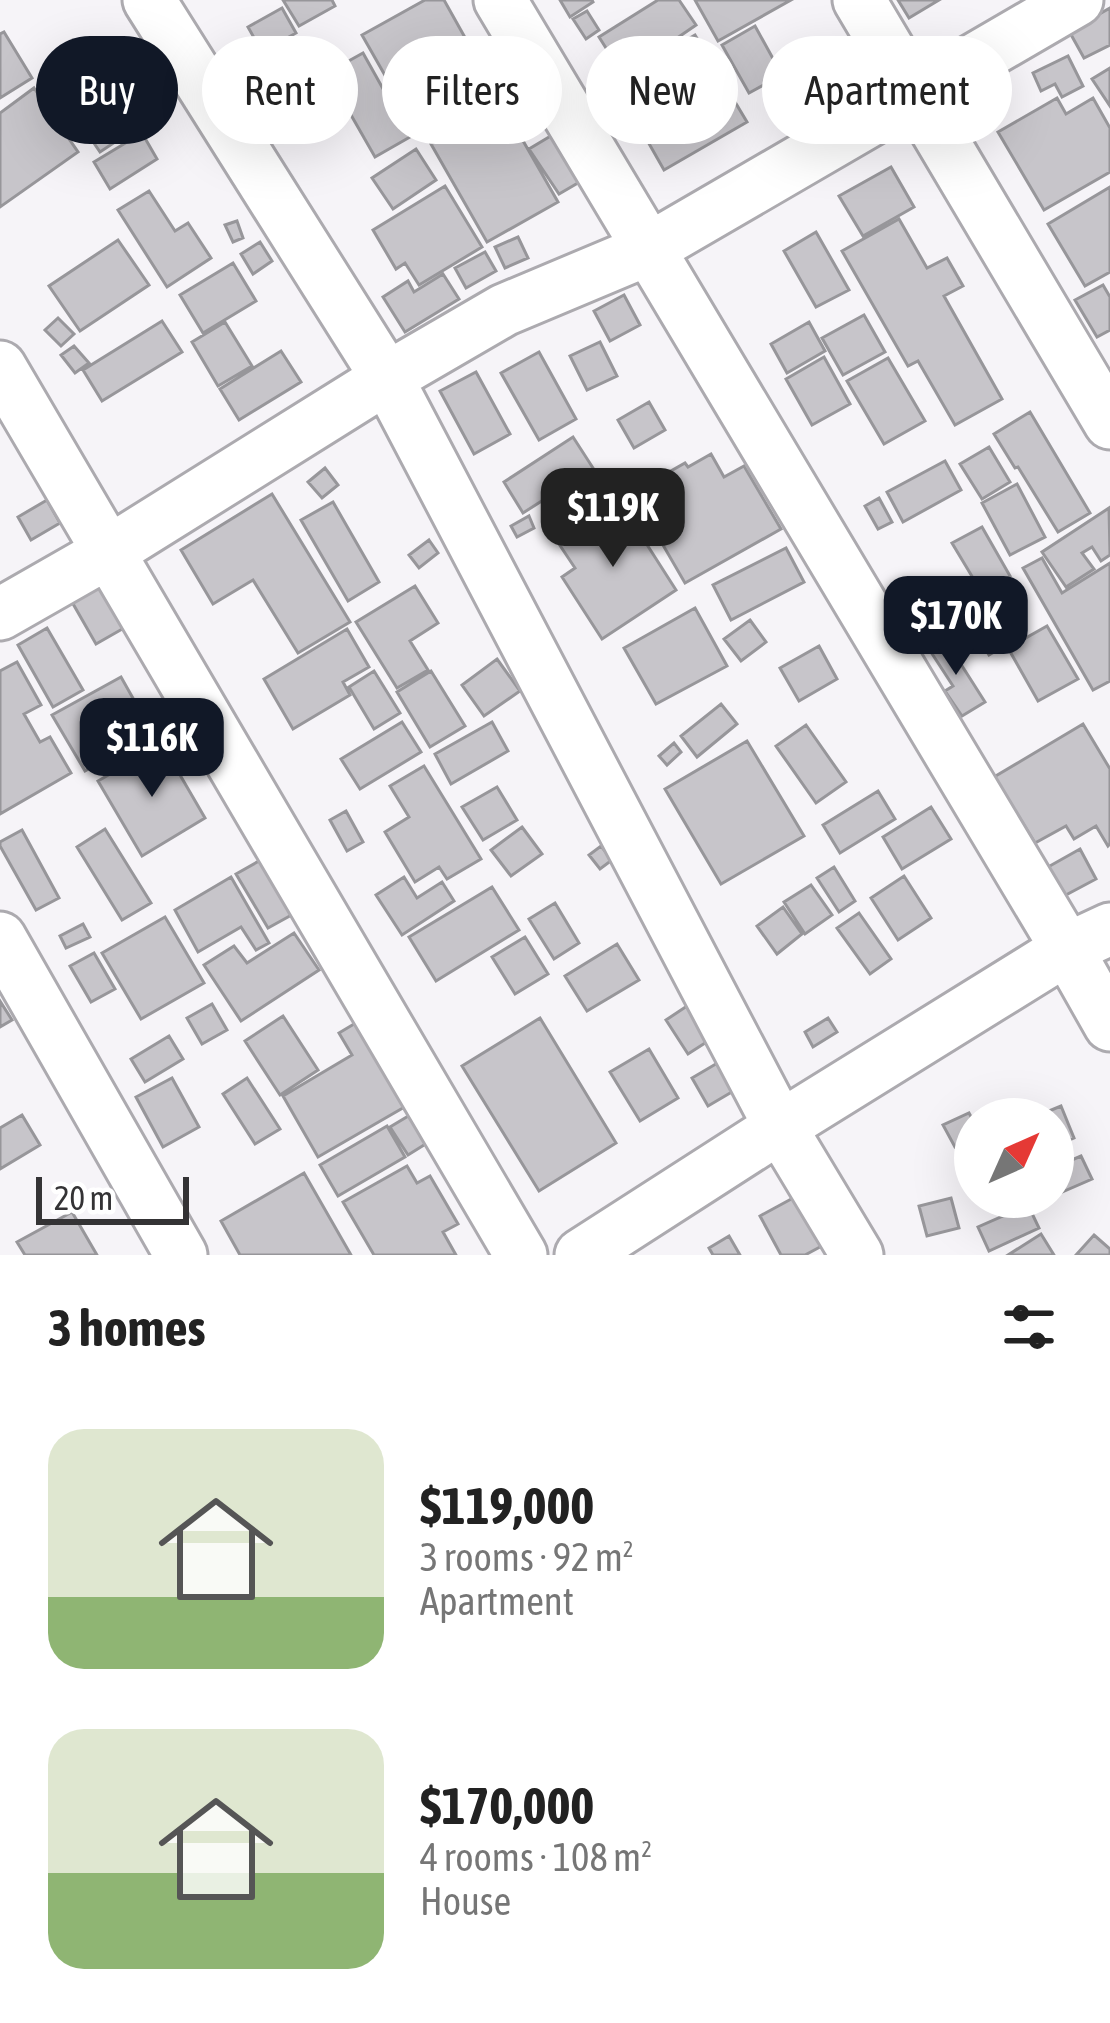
<!DOCTYPE html>
<meta charset="utf-8">
<style>
body{margin:0;font-family:"Asap Condensed",sans-serif;background:#f2f2f2;color:#222;height:100vh;display:flex;flex-direction:column;font-size:45px;white-space:nowrap}
*{box-sizing:border-box;margin:0}
p{font-size:39px;color:#767676}
.icon{flex:none;width:66px;height:66px;fill:none;stroke:currentColor;stroke-width:2;stroke-linecap:round;stroke-linejoin:round}
.map{position:relative;height:1255px;overflow:hidden}
.sheet{display:flex;flex-direction:column;background:#fff;flex:1}
.sheet>*{flex:none}
.guide{position:absolute;left:36px;top:36px;width:1038px;height:108px;display:flex;gap:24px}
.needle{width:78px;rotate:45deg}
.tools{position:absolute;left:954px;top:1098px;display:grid;gap:24px}
.tools a{display:grid;place-items:center;width:120px;height:120px;border-radius:50%;background:#fff;box-shadow:0 12px 48px #0002;font-size:60px}
.scale{position:absolute;left:36px;bottom:30px;width:153px;box-sizing:border-box;padding-left:12px;border:6px solid #343335;border-top:0;font-size:33px;line-height:42px;white-space:nowrap;color:#343335;-webkit-text-stroke:9px #fff;paint-order:stroke}
.price{position:absolute;translate:-50% -102px;padding:0 27px;border-radius:24px;background:#111827;color:#fff;font-size:39px;line-height:78px;filter:drop-shadow(0 3px 6px #0008)}
.price::after{content:'';position:absolute;left:50%;top:72px;width:36px;height:27px;margin-left:-18px;background:inherit;clip-path:polygon(0 0,100% 0,50% 100%)}
.price.on{background:#222;color:#fff}
ul{padding:0;list-style:none}
li{display:flex;align-items:center;gap:36px;height:300px;padding:0 48px}
li span{display:grid;place-items:center;flex:none;width:336px;height:240px;border-radius:36px;color:#555}
li>.icon{margin-inline-start:auto}
span .icon{width:144px;height:144px;fill:#fffc;stroke-width:1}
li b{font-size:51px}
h2{display:flex;justify-content:space-between;align-items:center;height:144px;padding:0 48px;font-size:51px}
.chip{padding:0 42px;border-radius:54px;background:#fff;box-shadow:0 12px 48px #0002;font-size:42px;line-height:108px}
.chip.on{background:#111827;color:#fff}
.map>svg:first-child{display:block}
.building{fill:#c7c5ca;stroke:#97969a;stroke-width:3}
.lines{fill:none;stroke-linecap:round;stroke-linejoin:round}
.minor-casing{stroke:#acaaaf;stroke-width:57}
.minor{stroke:#fff;stroke-width:51}
</style>
<div class="map">
<svg width="1110" height="1255" viewBox="0 0 1110 1255">
<rect width="100%" height="100%" fill="#f6f4f8"/>
<path class="building" d="M 283,0 L 332,0 L 335,6 L 299,26 Z
M 425,0 L 444,0 L 496,93 L 419,135 L 362,35 Z
M 560,0 L 592,0 L 593,2 L 570,17 Z
M 658,0 L 679,0 L 696,25 L 667,45 L 663,39 L 618,67 L 599,37 Z
M 695,0 L 791,0 L 718,41 Z
M 898,0 L 939,0 L 909,18 Z
M 282,8 L 296,33 L 262,52 L 248,27 Z
M 1110,8 L 1110,45 L 1084,58 L 1069,31 Z
M 587,11 L 599,30 L 586,39 L 573,19 Z
M 755,26 L 782,75 L 749,93 L 722,45 Z
M 4,32 L 32,78 L 0,98 L 0,34 Z
M 695,35 L 747,122 L 664,170 L 614,82 Z
M 837,40 L 851,62 L 827,76 L 814,53 Z
M 808,47 L 825,77 L 798,93 L 780,62 Z
M 363,53 L 410,137 L 375,157 L 327,73 Z
M 1068,56 L 1083,86 L 1062,97 L 1055,84 L 1041,91 L 1033,73 Z
M 1110,68 L 1110,106 L 1092,79 Z
M 991,79 L 1004,109 L 981,119 L 968,89 Z
M 126,81 L 151,118 L 100,152 L 83,127 L 109,109 L 101,97 Z
M 34,88 L 78,152 L 0,207 L 0,113 Z
M 1057,98 L 1066,114 L 1093,98 L 1110,128 L 1110,172 L 1044,210 L 998,132 Z
M 502,104 L 558,202 L 487,242 L 431,144 Z
M 142,133 L 157,159 L 110,189 L 94,162 Z
M 554,134 L 583,180 L 559,194 L 529,149 Z
M 416,149 L 436,180 L 393,209 L 372,178 Z
M 891,167 L 914,207 L 863,236 L 839,196 Z
M 445,186 L 482,247 L 419,285 L 405,263 L 396,269 L 373,230 Z
M 1110,187 L 1110,272 L 1085,286 L 1048,224 Z
M 149,191 L 175,231 L 188,223 L 211,258 L 167,287 L 118,210 Z
M 899,219 L 927,268 L 947,258 L 963,286 L 944,296 L 1002,399 L 955,425 L 918,361 L 908,366 L 842,251 Z
M 237,221 L 243,238 L 233,242 L 225,225 Z
M 816,232 L 849,290 L 816,307 L 784,251 Z
M 518,237 L 528,258 L 505,268 L 495,247 Z
M 118,240 L 149,285 L 80,331 L 49,286 Z
M 260,242 L 272,261 L 253,274 L 241,254 Z
M 485,252 L 496,271 L 466,288 L 455,268 Z
M 233,263 L 256,301 L 203,333 L 180,295 Z
M 443,274 L 459,299 L 405,332 L 383,297 L 408,281 L 414,292 Z
M 1103,285 L 1110,297 L 1110,330 L 1097,337 L 1075,300 Z
M 624,295 L 640,325 L 610,341 L 594,311 Z
M 864,315 L 885,352 L 843,375 L 822,338 Z
M 58,318 L 74,334 L 61,346 L 45,330 Z
M 162,321 L 182,352 L 102,401 L 83,370 Z
M 225,322 L 252,366 L 218,386 L 192,342 Z
M 809,322 L 825,351 L 787,373 L 771,344 Z
M 600,342 L 617,376 L 587,390 L 570,356 Z
M 74,346 L 89,363 L 75,373 L 61,355 Z
M 281,351 L 301,382 L 239,420 L 220,389 Z
M 539,352 L 576,419 L 539,440 L 501,373 Z
M 824,357 L 850,404 L 812,425 L 786,379 Z
M 888,358 L 925,421 L 884,444 L 847,381 Z
M 476,372 L 510,434 L 474,454 L 440,391 Z
M 649,402 L 665,430 L 634,448 L 618,420 Z
M 1030,412 L 1090,513 L 1058,532 L 1018,467 L 1015,468 L 994,434 Z
M 573,437 L 593,468 L 523,513 L 504,482 Z
M 989,447 L 1010,482 L 982,499 L 960,464 Z
M 711,454 L 724,477 L 744,466 L 781,529 L 685,583 L 649,521 L 655,518 L 639,489 L 685,463 L 688,467 Z
M 945,461 L 961,490 L 903,522 L 887,492 Z
M 325,468 L 338,485 L 322,498 L 308,482 Z
M 1017,484 L 1045,537 L 1010,555 L 982,503 Z
M 272,494 L 350,622 L 298,653 L 253,580 L 213,604 L 181,550 Z
M 879,498 L 892,522 L 878,529 L 865,506 Z
M 47,500 L 60,523 L 31,540 L 18,517 Z
M 619,501 L 676,590 L 602,639 L 562,577 L 575,568 L 557,541 Z
M 333,502 L 379,582 L 348,601 L 301,520 Z
M 1109,508 L 1110,555 L 1101,561 L 1092,547 L 1082,553 L 1094,569 L 1066,587 L 1042,552 Z
M 529,516 L 534,528 L 517,537 L 511,526 Z
M 982,527 L 1010,576 L 982,593 L 952,543 Z
M 429,540 L 438,553 L 419,568 L 409,555 Z
M 786,548 L 804,582 L 731,620 L 713,585 Z
M 1042,558 L 1062,593 L 1110,563 L 1110,681 L 1093,690 L 1023,568 Z
M 107,582 L 131,624 L 96,644 L 72,602 Z
M 415,586 L 438,623 L 410,641 L 428,670 L 397,688 L 356,622 Z
M 995,606 L 1016,639 L 989,655 L 969,622 Z
M 695,608 L 727,666 L 656,704 L 624,648 Z
M 750,620 L 766,642 L 741,661 L 724,639 Z
M 1047,626 L 1078,679 L 1038,701 L 1008,648 Z
M 47,628 L 83,690 L 53,707 L 18,645 Z
M 347,629 L 369,667 L 343,682 L 350,695 L 293,729 L 264,679 Z
M 943,636 L 985,702 L 962,716 L 945,691 L 953,686 L 927,646 Z
M 819,646 L 837,679 L 799,701 L 780,668 Z
M 497,659 L 520,691 L 484,716 L 462,685 Z
M 17,662 L 41,705 L 24,714 L 40,742 L 50,737 L 71,773 L 0,814 L 0,671 Z
M 374,671 L 400,713 L 374,729 L 349,687 Z
M 431,671 L 465,726 L 430,747 L 397,692 Z
M 121,677 L 152,732 L 85,771 L 52,715 Z
M 721,704 L 737,724 L 697,757 L 681,736 Z
M 402,722 L 421,752 L 360,789 L 341,759 Z
M 492,722 L 508,751 L 451,784 L 435,754 Z
M 1083,724 L 1110,769 L 1110,844 L 1108,846 L 1096,826 L 1074,839 L 1066,826 L 1035,843 L 994,777 Z
M 806,725 L 846,782 L 816,803 L 776,746 Z
M 747,741 L 804,836 L 721,884 L 665,789 Z
M 674,743 L 681,752 L 667,765 L 659,756 Z
M 162,744 L 205,818 L 142,856 L 98,781 Z
M 424,766 L 481,859 L 447,879 L 439,867 L 415,882 L 385,832 L 409,817 L 390,786 Z
M 497,787 L 517,820 L 483,840 L 462,807 Z
M 878,791 L 895,819 L 840,853 L 823,825 Z
M 931,807 L 951,839 L 902,869 L 883,837 Z
M 346,811 L 363,842 L 347,851 L 330,820 Z
M 522,827 L 542,854 L 511,876 L 491,850 Z
M 105,829 L 151,903 L 122,920 L 77,847 Z
M 22,830 L 59,898 L 36,910 L 0,846 L 0,842 Z
M 601,846 L 612,860 L 600,869 L 589,855 Z
M 1080,849 L 1096,879 L 1064,896 L 1048,867 Z
M 266,857 L 297,912 L 268,928 L 236,874 Z
M 834,867 L 855,901 L 839,912 L 817,878 Z
M 904,876 L 931,918 L 898,940 L 871,898 Z
M 231,877 L 269,943 L 256,950 L 241,927 L 198,952 L 175,910 Z
M 404,877 L 417,898 L 442,882 L 454,901 L 402,935 L 376,895 Z
M 811,885 L 832,915 L 805,934 L 784,902 Z
M 492,887 L 519,930 L 436,981 L 409,937 Z
M 555,903 L 579,943 L 554,959 L 529,919 Z
M 783,907 L 802,934 L 777,954 L 757,926 Z
M 859,913 L 891,959 L 870,974 L 837,928 Z
M 165,917 L 204,983 L 141,1019 L 102,953 Z
M 83,924 L 90,937 L 66,948 L 60,936 Z
M 294,933 L 319,970 L 241,1021 L 204,965 L 234,946 L 247,963 Z
M 525,937 L 548,974 L 515,994 L 492,957 Z
M 617,944 L 639,980 L 587,1011 L 565,976 Z
M 94,953 L 115,989 L 91,1002 L 70,966 Z
M 696,1000 L 719,1034 L 688,1054 L 666,1020 Z
M 0,1001 L 12,1020 L 0,1027 Z
M 212,1004 L 227,1030 L 202,1044 L 187,1018 Z
M 283,1016 L 318,1070 L 280,1095 L 245,1041 Z
M 540,1018 L 616,1143 L 539,1191 L 462,1066 Z
M 828,1018 L 837,1032 L 813,1047 L 805,1032 Z
M 359,1021 L 408,1105 L 318,1157 L 283,1096 L 352,1055 L 339,1033 Z
M 169,1036 L 183,1059 L 145,1082 L 131,1059 Z
M 649,1049 L 678,1098 L 640,1121 L 610,1072 Z
M 726,1058 L 742,1086 L 708,1106 L 692,1078 Z
M 172,1078 L 199,1127 L 163,1147 L 136,1097 Z
M 247,1078 L 280,1129 L 255,1144 L 223,1094 Z
M 1061,1106 L 1074,1138 L 1053,1147 L 1053,1119 L 1032,1118 Z
M 415,1112 L 432,1140 L 408,1155 L 390,1127 Z
M 969,1113 L 975,1124 L 975,1138 L 955,1147 L 943,1125 Z
M 22,1115 L 40,1145 L 0,1169 L 0,1128 Z
M 387,1126 L 405,1157 L 338,1196 L 320,1165 Z
M 1081,1156 L 1092,1179 L 1053,1196 L 1053,1168 Z
M 407,1166 L 417,1183 L 430,1176 L 458,1224 L 443,1232 L 456,1255 L 374,1255 L 343,1202 Z
M 304,1173 L 351,1255 L 240,1255 L 221,1221 Z
M 806,1191 L 833,1240 L 805,1255 L 781,1255 L 760,1216 Z
M 951,1198 L 959,1228 L 927,1236 L 919,1206 Z
M 1028,1205 L 1039,1228 L 989,1251 L 978,1227 Z
M 72,1212 L 97,1255 L 25,1255 L 17,1242 Z
M 1041,1234 L 1054,1255 L 1008,1255 Z
M 1094,1235 L 1110,1249 L 1110,1255 L 1076,1255 Z
M 729,1236 L 740,1255 L 713,1255 L 709,1248 Z"/>
<g class="lines">
<defs>
<path id="minor" d="M 149,0 L 387,378 L 780,1127 L 857,1255
M 500,0 L 1067,949 L 1110,1025
M 859,0 L 1110,423
M 0,367 L 521,1255
M 0,614 L 107,553 L 387,378 L 504,310 L 647,250 L 1077,0
M 0,938 L 181,1255
M 581,1255 L 780,1127 L 1067,949 L 1110,929"/>
</defs>
<use href="#minor" class="minor-casing"/>
<use href="#minor" class="minor"/>
</g>
</svg>
<div class="tools">
<a><svg class="needle" viewBox="-14 -14 28 28"><path d="M0-13l5 13h-10z" fill="#e53935"/><path d="M0 13l5-13h-10z" fill="#767676"/></svg></a>
</div>
<div class="scale">20 m</div>
<b class="price on" style="left:613px;top:570px">$119K</b>
<b class="price" style="left:956px;top:678px">$170K</b>
<b class="price" style="left:152px;top:800px">$116K</b>
<div class="guide">
<a class="chip on">Buy</a>
<a class="chip">Rent</a>
<a class="chip">Filters</a>
<a class="chip">New</a>
<a class="chip">Apartment</a>
</div>
</div>
<section class="sheet">
<h2>3 homes<svg class="icon" aria-label="filters" viewBox="0 0 24 24"><path d="M4 7h16M4 17h16"/><circle cx="9" cy="7" r="2"/><circle cx="15" cy="17" r="2"/></svg></h2>
<ul>
<li><span style="background:linear-gradient(#dfe7d0 70%,#8fb573 0)"><svg class="icon" aria-label="home" viewBox="0 0 24 24"><path d="M3 11l9-7 9 7M6 9v11h12V9"/></svg></span><div><b>$119,000</b><p>3 rooms · 92 m²</p><p>Apartment</p></div></li>
<li><span style="background:linear-gradient(#dfe7d0 60%,#8fb573 0)"><svg class="icon" aria-label="home" viewBox="0 0 24 24"><path d="M3 11l9-7 9 7M6 9v11h12V9"/></svg></span><div><b>$170,000</b><p>4 rooms · 108 m²</p><p>House</p></div></li>
</ul>
</section>
